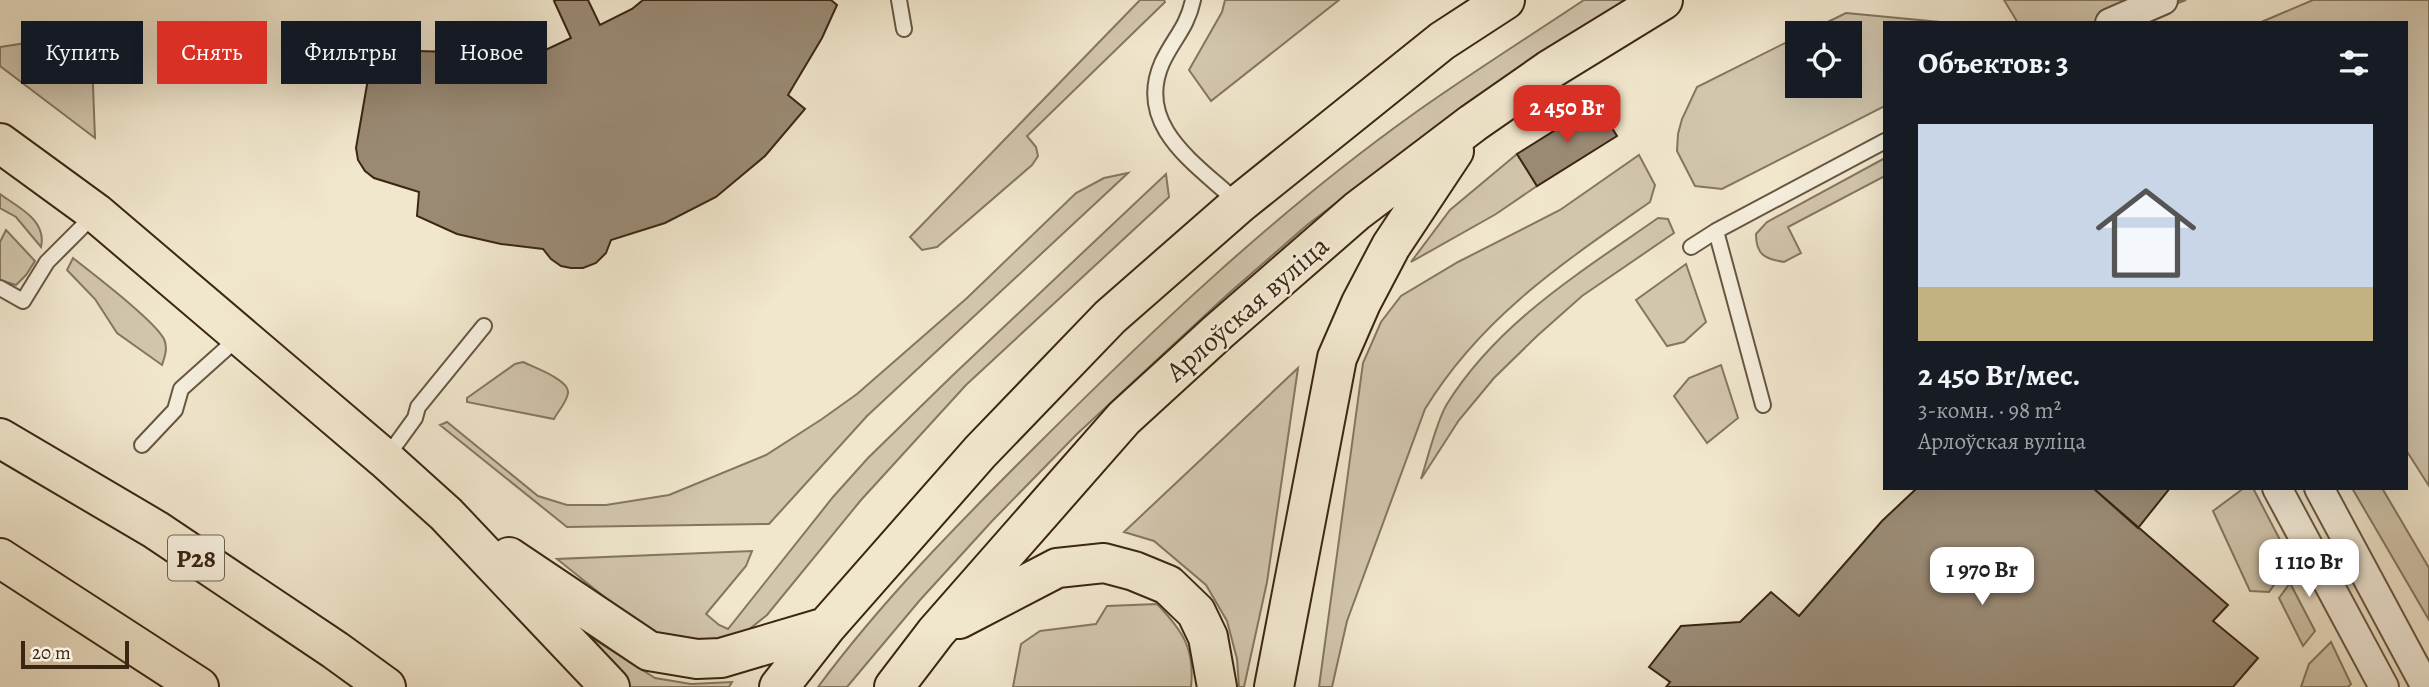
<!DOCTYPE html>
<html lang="ru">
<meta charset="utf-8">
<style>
body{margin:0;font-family:Alegreya,serif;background:#20242c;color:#f1f3f6;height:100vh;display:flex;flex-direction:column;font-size:26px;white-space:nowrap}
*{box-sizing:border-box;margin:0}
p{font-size:23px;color:#9ea1a6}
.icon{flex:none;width:38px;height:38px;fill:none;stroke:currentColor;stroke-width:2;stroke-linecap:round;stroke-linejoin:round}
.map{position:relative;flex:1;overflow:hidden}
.sheet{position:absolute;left:1883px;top:21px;width:525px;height:469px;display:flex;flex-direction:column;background:#171b24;border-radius:0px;box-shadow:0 7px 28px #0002}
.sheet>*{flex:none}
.hud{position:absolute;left:21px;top:21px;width:665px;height:63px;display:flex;gap:14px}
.controls{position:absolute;left:1785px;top:21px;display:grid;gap:14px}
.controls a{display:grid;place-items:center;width:77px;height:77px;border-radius:0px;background:#171b24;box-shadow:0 7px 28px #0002;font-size:35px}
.scale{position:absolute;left:21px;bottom:18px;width:108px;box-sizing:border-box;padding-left:7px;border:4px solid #3b2613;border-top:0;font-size:19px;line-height:24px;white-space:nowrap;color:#3b2613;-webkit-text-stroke:5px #f6efde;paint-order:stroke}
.price{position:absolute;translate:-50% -60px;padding:0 16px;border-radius:14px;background:#fff;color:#222;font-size:23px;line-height:46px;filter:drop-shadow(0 2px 4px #0008)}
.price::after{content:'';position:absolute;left:50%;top:42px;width:21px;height:16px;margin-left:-10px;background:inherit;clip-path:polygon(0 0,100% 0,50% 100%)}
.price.current{background:#d93025;color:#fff}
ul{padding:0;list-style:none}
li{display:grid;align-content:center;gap:14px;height:371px;padding:0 35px}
li span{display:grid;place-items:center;height:217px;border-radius:0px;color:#555}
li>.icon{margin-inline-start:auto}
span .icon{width:126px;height:126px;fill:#fffc;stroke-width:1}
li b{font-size:30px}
h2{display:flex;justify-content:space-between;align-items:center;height:84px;padding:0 35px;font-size:30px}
.chip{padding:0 24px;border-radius:0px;background:#171b24;box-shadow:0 7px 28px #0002;font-size:24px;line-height:63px}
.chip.current{background:#d93025;color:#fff}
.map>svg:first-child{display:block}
.green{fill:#d2c6ad;stroke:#867660;stroke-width:2}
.building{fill:#9a8a74;stroke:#3b2613;stroke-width:2}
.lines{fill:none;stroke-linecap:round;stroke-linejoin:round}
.service-casing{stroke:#685642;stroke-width:18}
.minor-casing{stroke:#685642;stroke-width:32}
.primary-casing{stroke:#3b2613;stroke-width:42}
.service{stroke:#f6efde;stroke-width:14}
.minor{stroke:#f6efde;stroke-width:28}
.primary{stroke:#f1e7cd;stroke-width:38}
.labels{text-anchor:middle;stroke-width:5;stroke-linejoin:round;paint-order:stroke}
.shield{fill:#f6efde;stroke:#736250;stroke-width:2}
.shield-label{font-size:26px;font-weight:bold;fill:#3b2613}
.street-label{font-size:28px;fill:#3b2613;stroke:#f6efde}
</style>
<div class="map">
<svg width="2429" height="687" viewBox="0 0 2429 687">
<rect width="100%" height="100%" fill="#f1e7cd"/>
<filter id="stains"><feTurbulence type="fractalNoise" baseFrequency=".00286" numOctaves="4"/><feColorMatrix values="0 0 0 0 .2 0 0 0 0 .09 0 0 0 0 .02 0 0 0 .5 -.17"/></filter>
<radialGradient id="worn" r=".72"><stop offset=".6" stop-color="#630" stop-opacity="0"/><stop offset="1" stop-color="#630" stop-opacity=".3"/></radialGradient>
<path class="green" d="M 1140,0 L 1164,0 L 1165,2 L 1027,136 L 1036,147 L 1038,156 L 1032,165 L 937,247 L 922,250 L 910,237 Z
M 1225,0 L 1339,0 L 1211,101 L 1189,70 L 1222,12 Z
M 1584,0 L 1629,0 L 1423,137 L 1307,225 L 1228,294 L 1077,434 L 993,520 L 920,600 L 847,687 L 818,687 C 881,602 956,526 1031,451 C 1150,332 1275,213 1412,115 C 1468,75 1527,38 1584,0 Z
M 2004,0 L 2186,0 L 2126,23 L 2018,23 Z
M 2313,0 L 2429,0 L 2429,486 L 2406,450 L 2406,23 L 2259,23 Z
M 1846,13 L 1951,23 L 1885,23 L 1885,106 L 1722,189 L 1695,186 L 1677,151 L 1678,134 L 1682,119 L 1697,87 L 1797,37 L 1797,86 L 1850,86 L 1850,33 L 1805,33 Z
M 91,33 L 95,138 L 0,66 L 0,47 Z
M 1517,154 L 1537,186 L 1496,214 L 1411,262 L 1450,210 Z
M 1639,155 L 1655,185 L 1650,202 C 1564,262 1481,317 1425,409 L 1347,621 L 1332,687 L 1319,687 L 1363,363 L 1381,322 L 1401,296 L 1458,262 L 1560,210 Z
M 1885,158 L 1885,176 L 1788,227 L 1801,253 L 1784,262 C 1765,259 1756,255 1756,234 L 1767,222 Z
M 1128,173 L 867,416 L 769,524 L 567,527 L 440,425 L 447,422 L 538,496 L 567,505 L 606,505 L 669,495 L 766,455 L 822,419 L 857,394 L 967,298 L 1076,193 L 1104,178 Z
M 1166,174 L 1169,197 L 966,385 L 861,500 L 767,615 L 747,631 L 719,646 L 657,639 L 557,559 L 752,551 L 746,566 L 706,614 L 719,625 L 728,629 L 833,497 L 868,458 L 952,376 Z
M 0,194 C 19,208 47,220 41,247 L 16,217 L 0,208 Z
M 1658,218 L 1668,219 L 1674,233 L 1582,296 L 1537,336 L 1494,378 L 1459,420 L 1421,479 C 1428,458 1436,422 1447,404 C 1498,322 1581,272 1658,218 Z
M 6,230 L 35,261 L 26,275 L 16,285 L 0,280 L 0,242 Z
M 73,258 C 93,274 154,320 164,339 C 168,348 165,356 162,365 L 117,333 L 95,299 L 67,270 Z
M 1686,264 L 1706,322 L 1684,342 L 1667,346 L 1636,300 Z
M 523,362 C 533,367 570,380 568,393 C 567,402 558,411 554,419 L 467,402 L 467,398 L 515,364 Z
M 1721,365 L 1738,418 L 1707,443 L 1674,396 L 1689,378 Z
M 1298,368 L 1267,582 L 1244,687 L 1239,687 L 1237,659 L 1227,621 L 1206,585 L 1154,541 L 1124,532 Z
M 2244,488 L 2253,488 L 2291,561 L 2269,592 L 2250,591 L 2213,511 Z
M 2352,488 L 2382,488 L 2429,568 L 2429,620 Z
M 2290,583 L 2315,631 L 2303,646 L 2279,598 Z
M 1157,604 C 1183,631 1195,649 1191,687 L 1013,687 L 1021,644 L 1040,631 L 1096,624 L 1107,606 Z
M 592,638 L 655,678 L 691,684 L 732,682 L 729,687 L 627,687 Z
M 2331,642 L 2351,684 L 2348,687 L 2301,687 L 2309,664 Z"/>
<path class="building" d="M 556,0 L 588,0 L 600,25 L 632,9 L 643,0 L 831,0 L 837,5 L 822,38 L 788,95 L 805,109 L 765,156 L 716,197 L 665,223 L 611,240 L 606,253 L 596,263 L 583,268 L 571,268 L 561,266 L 551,259 L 543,249 L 501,244 L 457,234 L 417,216 L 419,192 L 374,178 L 365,171 L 358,160 L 356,148 L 373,50 L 537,54 L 571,38 L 554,1 Z
M 1597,104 L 1617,136 L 1537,186 L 1517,154 Z
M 1917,488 L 2093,488 L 2228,605 L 2213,621 L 2258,658 L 2233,687 L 1666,687 L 1670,682 L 1649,667 L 1681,626 L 1740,622 L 1771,592 L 1799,616 L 1882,521 Z
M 2093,488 L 2170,488 L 2138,528 Z"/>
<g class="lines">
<defs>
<path id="service" d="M 899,0 L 904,29
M 1193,0 C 1187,28 1173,39 1162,63 C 1134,127 1198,165 1238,203
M 1716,231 L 1763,405
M 1691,247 L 1716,231 L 1885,141
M 0,288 L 23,301 L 47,262 L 95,214
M 142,445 L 175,410 L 181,389 L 239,337
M 386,458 L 415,418 L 418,407 L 484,326"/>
<path id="minor" d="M 2110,23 L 2163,0
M 2277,488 L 2384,687
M 2319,488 L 2426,687"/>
<path id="primary" d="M 0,143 L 96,213 L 385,459 L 446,514 L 610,687
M 0,438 L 156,530 L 335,650 L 386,687
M 509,557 L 649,651 L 697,659 L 721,658 L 826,627
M 0,558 L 199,687
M 959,619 L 1057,568 L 1104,563 L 1134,571 L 1168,585 L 1196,612 L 1208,637 L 1217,687
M 779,687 L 826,627 L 980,452 L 1110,317 L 1239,204 L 1442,41 L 1505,0
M 894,687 L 936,632 L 1124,418 L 1218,332 L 1357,211 L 1473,123 L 1549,70 L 1663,0
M 1274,687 L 1337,358 L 1361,303 L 1391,246 L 1454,151"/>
</defs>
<use href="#service" class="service-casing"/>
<use href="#minor" class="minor-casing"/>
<use href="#primary" class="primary-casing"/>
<use href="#service" class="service"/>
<use href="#minor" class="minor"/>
<use href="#primary" class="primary"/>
</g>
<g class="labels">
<rect class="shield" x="168" y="535.5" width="56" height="45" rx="5"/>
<g class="shield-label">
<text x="196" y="567">Р28</text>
</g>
<g class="street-label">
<text transform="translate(1247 308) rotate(-41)" y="10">Арлоўская вуліца</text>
</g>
</g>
<rect width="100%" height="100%" filter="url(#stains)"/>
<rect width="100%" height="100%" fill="url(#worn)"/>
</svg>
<div class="controls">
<a><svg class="icon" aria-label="locate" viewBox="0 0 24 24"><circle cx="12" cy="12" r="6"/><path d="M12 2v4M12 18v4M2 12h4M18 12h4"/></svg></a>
</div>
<div class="scale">20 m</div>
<b class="price current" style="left:1567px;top:145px">2 450 Br</b>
<b class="price" style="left:2309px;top:599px">1 110 Br</b>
<b class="price" style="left:1982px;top:607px">1 970 Br</b>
<div class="hud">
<a class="chip">Купить</a>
<a class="chip current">Снять</a>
<a class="chip">Фильтры</a>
<a class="chip">Новое</a>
</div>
<section class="sheet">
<h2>Объектов: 3<svg class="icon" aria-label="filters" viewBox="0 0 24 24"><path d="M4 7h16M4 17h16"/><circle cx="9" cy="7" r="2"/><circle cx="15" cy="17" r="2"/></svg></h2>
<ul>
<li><span style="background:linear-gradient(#c9d6e8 75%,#c2b280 0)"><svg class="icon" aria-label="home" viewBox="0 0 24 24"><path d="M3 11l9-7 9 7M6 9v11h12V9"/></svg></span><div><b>2 450 Br/мес.</b><p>3-комн. · 98 m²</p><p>Арлоўская вуліца</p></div></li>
</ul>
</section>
</div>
